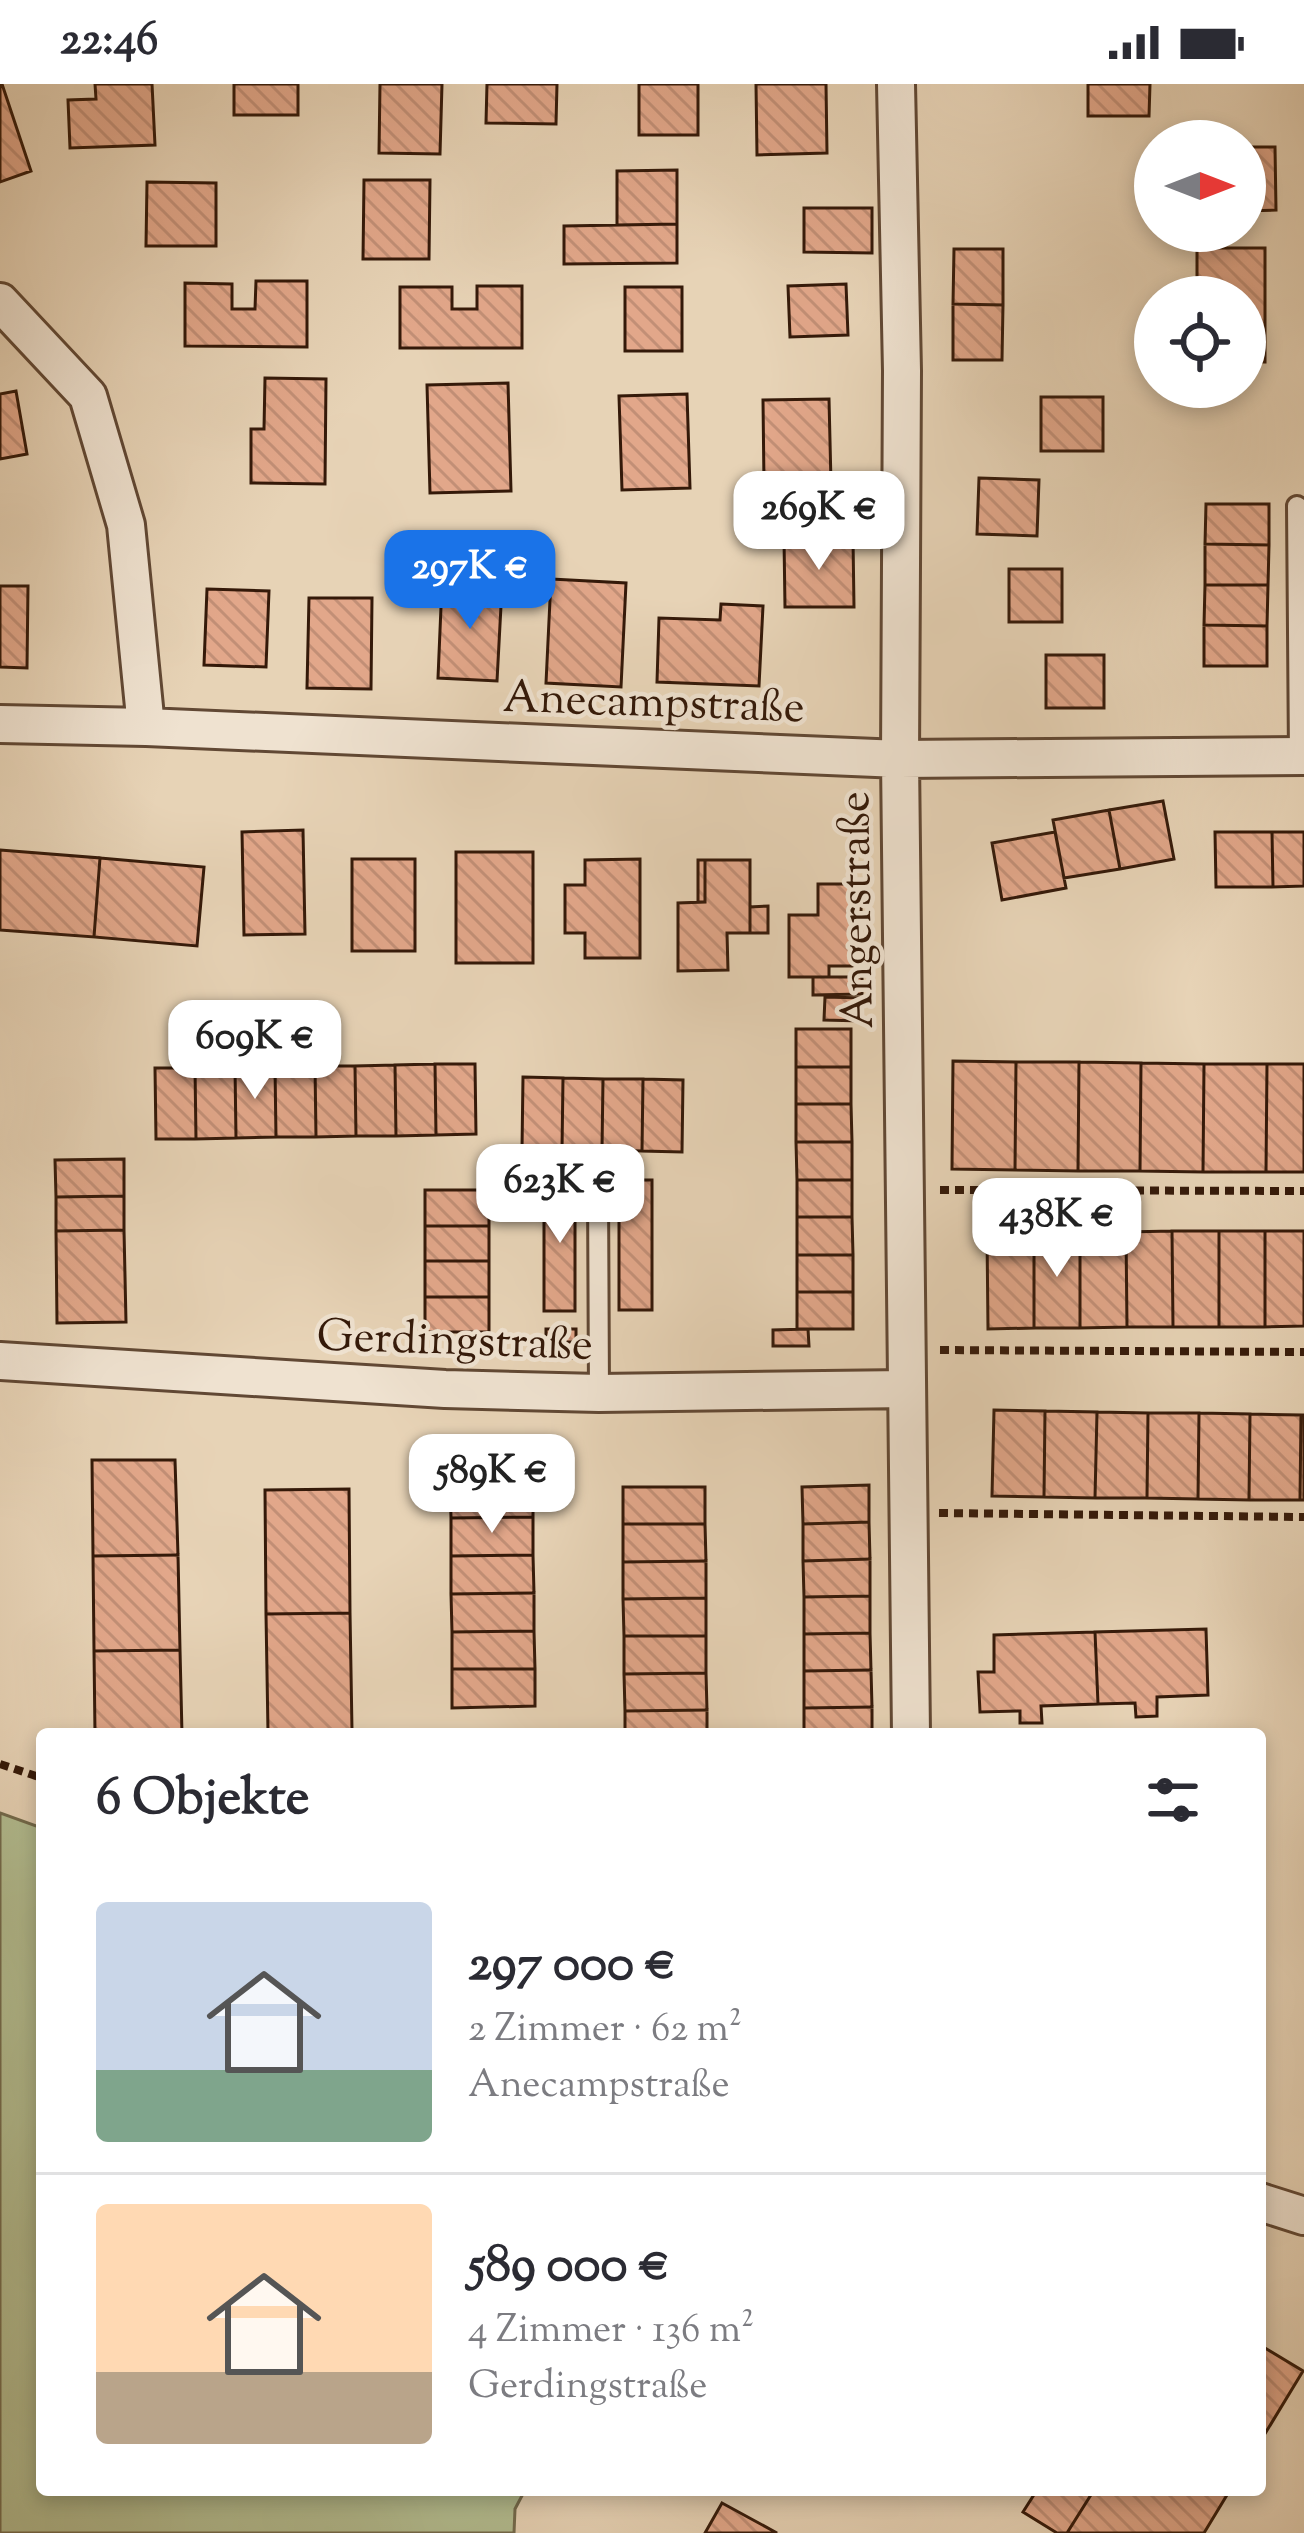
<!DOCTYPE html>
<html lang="de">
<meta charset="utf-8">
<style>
body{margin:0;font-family:"Sorts Mill Goudy",serif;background:#f7f7f7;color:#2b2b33;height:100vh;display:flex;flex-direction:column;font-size:45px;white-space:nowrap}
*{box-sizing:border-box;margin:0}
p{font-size:39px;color:#7c7c81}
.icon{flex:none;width:66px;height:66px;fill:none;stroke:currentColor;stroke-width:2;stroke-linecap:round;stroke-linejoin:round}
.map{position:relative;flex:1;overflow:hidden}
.side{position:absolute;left:36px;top:1644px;width:1230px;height:768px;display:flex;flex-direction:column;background:#fff;border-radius:12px;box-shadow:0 6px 18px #0003}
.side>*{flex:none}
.needle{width:78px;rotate:90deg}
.buttons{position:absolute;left:1134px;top:36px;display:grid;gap:24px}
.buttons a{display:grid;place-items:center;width:132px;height:132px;border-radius:50%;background:#fff;box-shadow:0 6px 18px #0003;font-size:60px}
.price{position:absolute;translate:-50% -102px;padding:0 27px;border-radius:24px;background:#fff;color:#222;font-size:39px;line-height:78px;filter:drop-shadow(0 3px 6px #0008)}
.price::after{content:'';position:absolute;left:50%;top:72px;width:36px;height:27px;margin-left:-18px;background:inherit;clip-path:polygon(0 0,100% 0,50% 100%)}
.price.current{background:#1a73e8;color:#fff}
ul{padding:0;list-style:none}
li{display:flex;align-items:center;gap:36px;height:300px;padding:0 60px}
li+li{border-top:3px solid #e1e1e2}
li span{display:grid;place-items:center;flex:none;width:336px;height:240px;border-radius:12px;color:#555}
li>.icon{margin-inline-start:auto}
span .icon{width:144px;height:144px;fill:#fffc;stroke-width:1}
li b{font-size:51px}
h2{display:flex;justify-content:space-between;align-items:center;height:144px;padding:0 60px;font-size:51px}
.status{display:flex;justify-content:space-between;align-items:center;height:84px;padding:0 60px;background:#fff;direction:ltr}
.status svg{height:33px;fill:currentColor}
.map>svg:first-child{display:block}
.green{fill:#b2bd91;stroke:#736b4d;stroke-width:3}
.building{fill:url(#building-back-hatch);stroke:#341909;stroke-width:3}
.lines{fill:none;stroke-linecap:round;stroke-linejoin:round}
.service-casing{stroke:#614834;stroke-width:24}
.minor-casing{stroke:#614834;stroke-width:42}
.path{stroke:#341909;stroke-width:8;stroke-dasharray:9 6;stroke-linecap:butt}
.service{stroke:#efe2d0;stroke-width:18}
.minor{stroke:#efe2d0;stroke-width:36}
.labels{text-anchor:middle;stroke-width:9;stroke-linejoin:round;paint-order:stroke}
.street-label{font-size:45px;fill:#341909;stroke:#efe2d0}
</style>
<div class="status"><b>22:46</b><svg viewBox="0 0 49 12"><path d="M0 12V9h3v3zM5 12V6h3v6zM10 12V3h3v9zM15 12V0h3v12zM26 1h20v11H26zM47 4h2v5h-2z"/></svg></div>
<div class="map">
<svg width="1304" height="2449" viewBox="0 0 1304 2449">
<defs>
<pattern id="building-back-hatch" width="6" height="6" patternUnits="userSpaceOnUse" patternTransform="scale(3)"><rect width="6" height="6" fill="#e2a78a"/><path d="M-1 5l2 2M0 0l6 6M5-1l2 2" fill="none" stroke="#c28f76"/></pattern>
</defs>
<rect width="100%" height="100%" fill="#e7d3b6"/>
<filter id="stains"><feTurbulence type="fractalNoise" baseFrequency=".00167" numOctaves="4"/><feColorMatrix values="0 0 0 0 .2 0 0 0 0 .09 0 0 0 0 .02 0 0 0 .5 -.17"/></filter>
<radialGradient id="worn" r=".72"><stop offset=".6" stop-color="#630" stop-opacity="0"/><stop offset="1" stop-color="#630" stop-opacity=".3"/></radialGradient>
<path class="green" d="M 0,1729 L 42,1744 L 42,2406 L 525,2406 L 515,2425 L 514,2449 L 0,2449 Z"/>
<path class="building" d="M 0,0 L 2,0 L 31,87 L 0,98 Z
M 95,0 L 152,0 L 155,61 L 70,64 L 68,16 L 96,15 Z
M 234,0 L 298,0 L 298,31 L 234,31 Z
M 380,0 L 442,0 L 440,70 L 379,69 Z
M 487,0 L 557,0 L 556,40 L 486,39 Z
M 639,0 L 698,0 L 698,51 L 639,51 Z
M 756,0 L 826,0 L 827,69 L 757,71 Z
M 1088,0 L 1150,0 L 1149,32 L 1088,32 Z
M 1245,63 L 1275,63 L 1276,126 L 1245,127 Z
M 677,86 L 677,140 L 617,141 L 617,87 Z
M 364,96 L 430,96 L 429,175 L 363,175 Z
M 147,98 L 216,99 L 216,162 L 146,162 Z
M 804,124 L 872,124 L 872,169 L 804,168 Z
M 677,140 L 677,179 L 564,180 L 564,142 Z
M 1197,164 L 1265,164 L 1265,278 L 1245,278 L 1245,213 L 1197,213 Z
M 954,165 L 1003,165 L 1003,221 L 953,220 Z
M 256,197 L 307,197 L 307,263 L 185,262 L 185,199 L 232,200 L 232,225 L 255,225 Z
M 846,200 L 848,251 L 790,253 L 788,202 Z
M 477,202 L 522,202 L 522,264 L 400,264 L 400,203 L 452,203 L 452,225 L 477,225 Z
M 625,203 L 682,203 L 682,267 L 625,267 Z
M 953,220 L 1003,221 L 1002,276 L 953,276 Z
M 265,294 L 326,295 L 325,400 L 251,399 L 251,345 L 264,345 Z
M 508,299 L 511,407 L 430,409 L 427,301 Z
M 16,307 L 27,370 L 0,375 L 0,310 Z
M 687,310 L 690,404 L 622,406 L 619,312 Z
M 1041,313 L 1103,313 L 1103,367 L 1041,367 Z
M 829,315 L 831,399 L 764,400 L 763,316 Z
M 979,394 L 1039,396 L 1037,452 L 977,450 Z
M 1206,420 L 1269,420 L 1269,461 L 1205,460 Z
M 784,455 L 853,455 L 854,523 L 785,523 Z
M 1205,460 L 1269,461 L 1268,501 L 1205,501 Z
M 1009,485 L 1062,485 L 1062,538 L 1009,538 Z
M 551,495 L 626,499 L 621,603 L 546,599 Z
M 442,499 L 502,503 L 497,597 L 438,594 Z
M 1205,501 L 1268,501 L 1267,542 L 1204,541 Z
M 0,502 L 28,502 L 27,584 L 0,583 Z
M 207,505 L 269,507 L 266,583 L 204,581 Z
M 309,514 L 372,514 L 371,605 L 307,604 Z
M 721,520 L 763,522 L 759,602 L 657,598 L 659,534 L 720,536 Z
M 1204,541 L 1267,542 L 1267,582 L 1204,582 Z
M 1046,571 L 1104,571 L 1104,624 L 1046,624 Z
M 1163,717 L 1174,775 L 1120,785 L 1109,726 Z
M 1109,726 L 1120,785 L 1064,794 L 1053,736 Z
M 303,746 L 305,850 L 244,851 L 242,748 Z
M 1055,748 L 1066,804 L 1002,816 L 992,759 Z
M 1215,748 L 1272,748 L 1273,803 L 1216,803 Z
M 1272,748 L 1304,748 L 1304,802 L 1273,803 Z
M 0,766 L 100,774 L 94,853 L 0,846 Z
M 456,768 L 533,768 L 533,879 L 456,879 Z
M 100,774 L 204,783 L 197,862 L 94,853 Z
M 352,775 L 415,775 L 415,867 L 352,867 Z
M 640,775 L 640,874 L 585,874 L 585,849 L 565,849 L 565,801 L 585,801 L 585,776 Z
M 698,776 L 705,776 L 705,818 L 698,818 Z
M 705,776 L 750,776 L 750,849 L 727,849 L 728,886 L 678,887 L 678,819 L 705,818 Z
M 818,800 L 851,800 L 851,860 L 861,860 L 861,882 L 829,882 L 829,893 L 789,893 L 789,831 L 818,831 Z
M 851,800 L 861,800 L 861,860 L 851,860 Z
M 768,822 L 768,849 L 750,849 L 750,823 Z
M 813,893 L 862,893 L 862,910 L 813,911 Z
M 825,913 L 863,914 L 862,937 L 824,936 Z
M 796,945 L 851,945 L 851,983 L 796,983 Z
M 953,977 L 1016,978 L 1015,1086 L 952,1085 Z
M 1016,978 L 1079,978 L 1078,1087 L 1015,1086 Z
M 1079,978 L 1141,979 L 1140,1087 L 1078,1087 Z
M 1141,979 L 1204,980 L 1203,1088 L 1140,1087 Z
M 435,980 L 436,1051 L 396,1052 L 395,981 Z
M 435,980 L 475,980 L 476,1050 L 436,1051 Z
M 1204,980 L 1267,980 L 1266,1088 L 1203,1088 Z
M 1267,980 L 1304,980 L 1304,1088 L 1266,1088 Z
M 395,981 L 396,1052 L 356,1052 L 355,982 Z
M 315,982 L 316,1053 L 276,1053 L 275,983 Z
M 315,982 L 355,982 L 356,1052 L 316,1053 Z
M 235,983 L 236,1054 L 196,1055 L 195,984 Z
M 235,983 L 275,983 L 276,1053 L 236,1054 Z
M 796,983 L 851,983 L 851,1020 L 796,1020 Z
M 155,984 L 195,984 L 196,1055 L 156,1055 Z
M 523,993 L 563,994 L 562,1066 L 522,1065 Z
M 563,994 L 603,995 L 602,1066 L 562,1066 Z
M 603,995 L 643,995 L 642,1067 L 602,1066 Z
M 643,995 L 683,996 L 682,1068 L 642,1067 Z
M 796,1020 L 851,1020 L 852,1058 L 796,1058 Z
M 796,1058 L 852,1058 L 852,1096 L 797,1096 Z
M 124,1075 L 124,1112 L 56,1113 L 55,1076 Z
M 619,1096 L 652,1096 L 652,1226 L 619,1226 Z
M 797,1096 L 852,1096 L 852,1133 L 797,1133 Z
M 544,1097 L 575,1097 L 575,1227 L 544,1227 Z
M 425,1106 L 489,1106 L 489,1142 L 425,1142 Z
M 124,1112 L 124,1146 L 56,1147 L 56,1113 Z
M 797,1133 L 852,1133 L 853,1171 L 797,1171 Z
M 425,1142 L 489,1142 L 489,1177 L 425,1177 Z
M 124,1146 L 126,1238 L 57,1239 L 56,1147 Z
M 1172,1147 L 1173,1243 L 1127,1243 L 1126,1148 Z
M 1172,1147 L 1219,1147 L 1219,1243 L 1173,1243 Z
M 1219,1147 L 1265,1147 L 1265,1243 L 1219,1243 Z
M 1265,1147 L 1304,1147 L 1304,1242 L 1265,1243 Z
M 1034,1148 L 1034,1244 L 988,1245 L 987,1149 Z
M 1034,1148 L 1080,1148 L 1080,1244 L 1034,1244 Z
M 1080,1148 L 1126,1148 L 1127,1243 L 1080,1244 Z
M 797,1171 L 853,1171 L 853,1208 L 797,1208 Z
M 425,1177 L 489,1177 L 489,1213 L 425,1213 Z
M 797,1208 L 853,1208 L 853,1245 L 797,1245 Z
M 425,1213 L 489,1213 L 489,1248 L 425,1248 Z
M 546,1245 L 576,1245 L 576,1258 L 546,1258 Z
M 808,1245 L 809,1262 L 773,1262 L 773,1246 Z
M 546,1258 L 576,1258 L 576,1274 L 546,1274 Z
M 994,1326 L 1045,1327 L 1044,1413 L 992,1412 Z
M 1045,1327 L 1097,1328 L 1095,1414 L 1044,1413 Z
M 1097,1328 L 1148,1329 L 1147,1414 L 1095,1414 Z
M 1148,1329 L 1199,1329 L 1198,1415 L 1147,1414 Z
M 1199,1329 L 1250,1330 L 1249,1416 L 1198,1415 Z
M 1250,1330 L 1301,1331 L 1300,1416 L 1249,1416 Z
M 1301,1331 L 1304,1331 L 1304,1416 L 1300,1416 Z
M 92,1376 L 175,1376 L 178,1471 L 93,1472 Z
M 450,1396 L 533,1396 L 533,1433 L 451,1434 Z
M 869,1401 L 869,1438 L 803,1440 L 802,1403 Z
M 623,1403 L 705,1403 L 705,1440 L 623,1440 Z
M 349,1405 L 350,1529 L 266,1530 L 265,1406 Z
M 533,1433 L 533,1471 L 451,1472 L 451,1434 Z
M 869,1438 L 870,1475 L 803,1477 L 803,1440 Z
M 623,1440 L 705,1440 L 706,1477 L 623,1478 Z
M 178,1471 L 180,1566 L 94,1567 L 93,1472 Z
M 533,1471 L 534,1509 L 451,1510 L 451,1472 Z
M 870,1475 L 870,1512 L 804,1513 L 803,1477 Z
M 706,1477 L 706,1514 L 623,1515 L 623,1478 Z
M 534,1509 L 534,1547 L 452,1548 L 451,1510 Z
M 870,1512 L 870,1549 L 804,1550 L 804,1513 Z
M 706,1514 L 706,1552 L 624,1552 L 623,1515 Z
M 350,1529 L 352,1646 L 268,1648 L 266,1530 Z
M 1206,1545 L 1208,1611 L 1157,1613 L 1157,1632 L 1136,1633 L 1135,1619 L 1098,1620 L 1095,1548 Z
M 534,1547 L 535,1585 L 452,1585 L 452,1548 Z
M 1095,1548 L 1098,1620 L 1041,1622 L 1042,1639 L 1020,1639 L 1020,1627 L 980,1628 L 978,1588 L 994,1588 L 994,1551 Z
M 870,1549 L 871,1586 L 804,1587 L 804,1550 Z
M 624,1552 L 706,1552 L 706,1589 L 624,1590 Z
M 180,1566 L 182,1650 L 95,1650 L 94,1567 Z
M 452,1585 L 535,1585 L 535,1622 L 452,1624 Z
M 871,1586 L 872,1623 L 804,1624 L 804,1587 Z
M 706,1589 L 707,1626 L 625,1627 L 624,1590 Z
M 872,1623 L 872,1650 L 804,1650 L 804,1624 Z
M 707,1626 L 707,1650 L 625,1650 L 625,1627 Z
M 366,1646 L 366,1650 L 281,1650 L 281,1647 Z
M 1260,2261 L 1303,2287 L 1260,2358 Z
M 1037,2406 L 1094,2406 L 1067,2449 L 1057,2449 L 1023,2428 Z
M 1094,2406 L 1230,2406 L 1204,2449 L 1067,2449 Z
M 722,2419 L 777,2449 L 705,2449 Z"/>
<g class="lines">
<defs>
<path id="service" d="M 1297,422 L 1299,672
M 598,1103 L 599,1309"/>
<path id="minor" d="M 896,0 L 902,287 L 900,675 L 911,1650
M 0,218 L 88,312 L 126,441 L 146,643
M 0,640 L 146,643 L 900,675 L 1304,672
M 0,1277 L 445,1305 L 599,1309 L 906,1305
M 1260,2118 L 1304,2132"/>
</defs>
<use href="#service" class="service-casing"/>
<use href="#minor" class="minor-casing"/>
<path class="path" d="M 940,1106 L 1304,1107
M 940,1266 L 1304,1268
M 939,1429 L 1304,1433
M 0,1680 L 42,1694"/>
<use href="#service" class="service"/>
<use href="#minor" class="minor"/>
</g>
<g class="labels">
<g class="street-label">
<text transform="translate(654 616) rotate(2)" y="16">Anecampstraße</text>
<text transform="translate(854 826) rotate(-91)" y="16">Angerstraße</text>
<text transform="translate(455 1254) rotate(2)" y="16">Gerdingstraße</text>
</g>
</g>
<rect width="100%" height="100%" filter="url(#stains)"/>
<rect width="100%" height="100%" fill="url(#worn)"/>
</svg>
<div class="buttons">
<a><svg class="needle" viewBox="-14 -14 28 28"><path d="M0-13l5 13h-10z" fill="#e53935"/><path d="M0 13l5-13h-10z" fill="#7c7c81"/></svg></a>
<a><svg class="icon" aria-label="locate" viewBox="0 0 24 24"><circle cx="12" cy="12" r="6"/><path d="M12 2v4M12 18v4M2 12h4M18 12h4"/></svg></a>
</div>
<b class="price" style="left:819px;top:489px">269K €</b>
<b class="price current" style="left:470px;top:548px">297K €</b>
<b class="price" style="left:255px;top:1018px">609K €</b>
<b class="price" style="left:560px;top:1162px">623K €</b>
<b class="price" style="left:1057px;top:1196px">438K €</b>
<b class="price" style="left:492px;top:1452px">589K €</b>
<section class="side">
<h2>6 Objekte<svg class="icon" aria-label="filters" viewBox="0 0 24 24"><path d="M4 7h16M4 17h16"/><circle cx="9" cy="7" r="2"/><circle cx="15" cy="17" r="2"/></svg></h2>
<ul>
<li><span style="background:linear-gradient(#c9d6e8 70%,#7fa58c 0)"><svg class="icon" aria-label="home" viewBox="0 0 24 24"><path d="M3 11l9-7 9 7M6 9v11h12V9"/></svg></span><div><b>297 000 €</b><p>2 Zimmer · 62 m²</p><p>Anecampstraße</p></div></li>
<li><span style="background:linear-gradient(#ffd9b3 70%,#b9a48a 0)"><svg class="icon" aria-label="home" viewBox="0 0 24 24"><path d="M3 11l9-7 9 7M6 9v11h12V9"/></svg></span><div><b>589 000 €</b><p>4 Zimmer · 136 m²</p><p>Gerdingstraße</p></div></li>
</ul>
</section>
</div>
